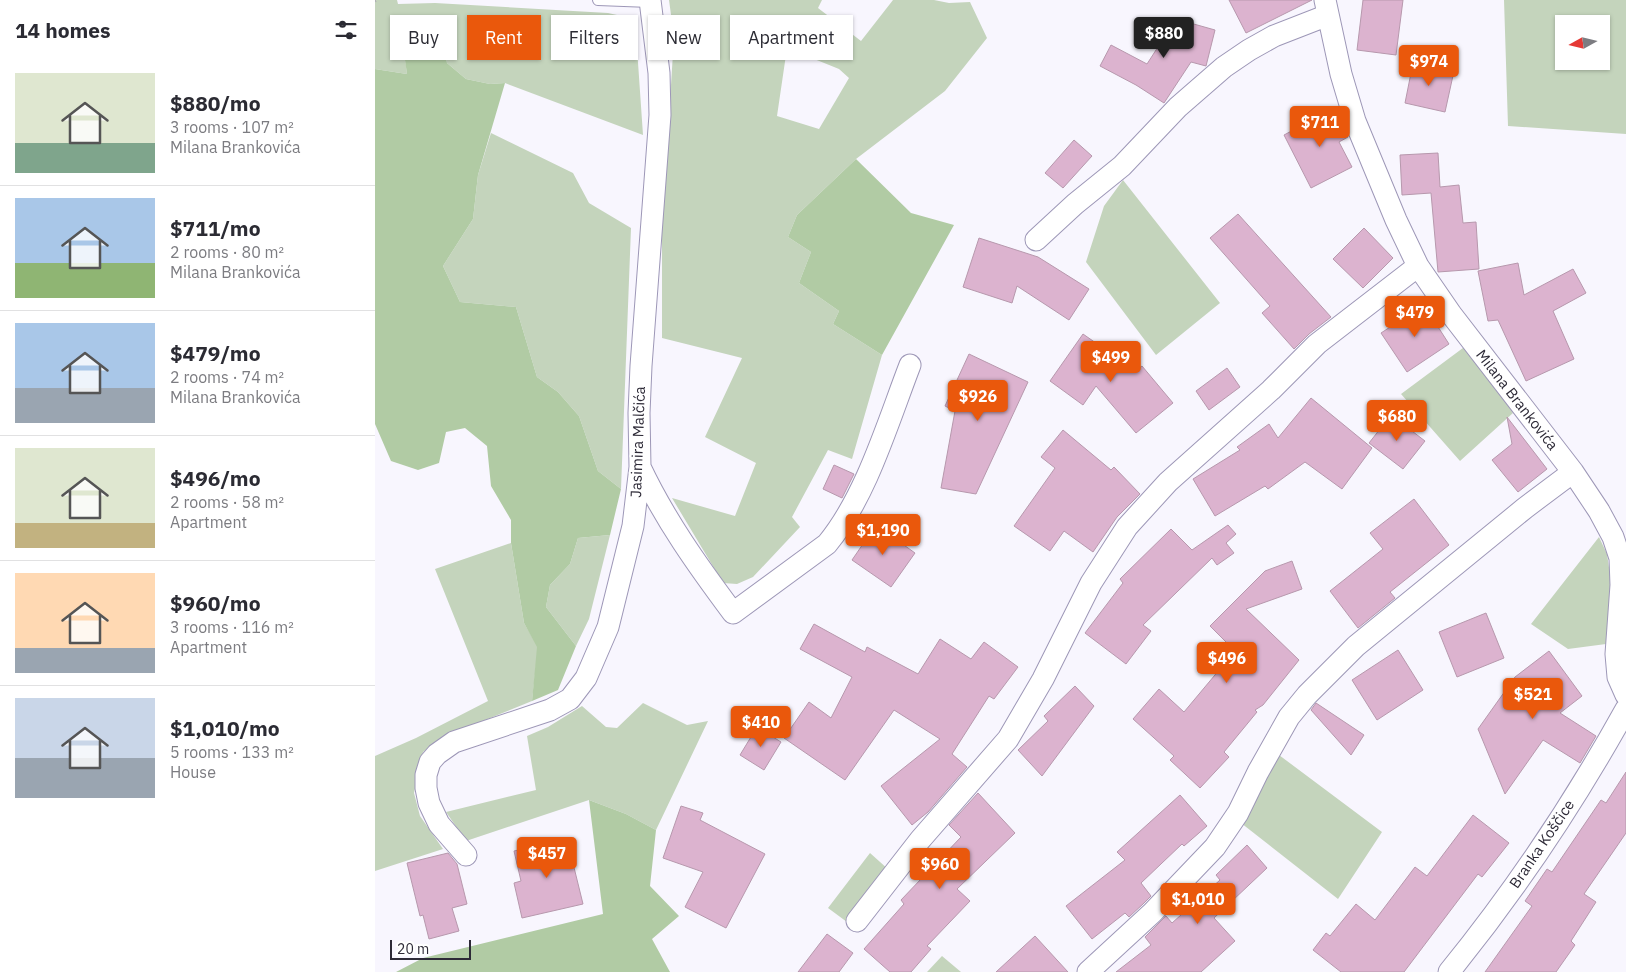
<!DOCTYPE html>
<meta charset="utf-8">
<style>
body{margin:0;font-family:"IBM Plex Sans",sans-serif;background:#f7f7f7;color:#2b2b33;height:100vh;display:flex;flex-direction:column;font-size:19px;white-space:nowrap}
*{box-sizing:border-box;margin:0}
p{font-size:16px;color:#7c7c81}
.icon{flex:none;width:28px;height:28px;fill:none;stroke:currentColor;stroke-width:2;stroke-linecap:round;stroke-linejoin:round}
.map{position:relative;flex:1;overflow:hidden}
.details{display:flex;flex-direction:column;background:#fff;width:375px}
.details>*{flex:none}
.top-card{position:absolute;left:15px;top:15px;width:475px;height:45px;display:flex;gap:10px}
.needle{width:32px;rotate:262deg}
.tools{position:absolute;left:1180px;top:15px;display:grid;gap:10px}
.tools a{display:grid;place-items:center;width:55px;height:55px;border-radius:0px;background:#fff;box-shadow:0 1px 4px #0004;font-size:25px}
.scale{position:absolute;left:15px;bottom:12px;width:81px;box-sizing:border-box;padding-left:5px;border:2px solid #2d2a37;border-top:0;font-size:14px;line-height:18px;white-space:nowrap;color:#2d2a37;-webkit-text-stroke:4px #fff;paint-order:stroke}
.price{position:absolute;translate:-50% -42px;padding:0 11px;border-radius:5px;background:#ea580c;color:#fff;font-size:16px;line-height:32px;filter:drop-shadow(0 1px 2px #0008)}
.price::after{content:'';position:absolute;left:50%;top:30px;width:15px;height:11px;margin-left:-8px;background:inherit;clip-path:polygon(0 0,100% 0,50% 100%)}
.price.active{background:#222;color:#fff}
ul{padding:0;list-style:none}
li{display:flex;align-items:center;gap:15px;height:125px;padding:0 15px}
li+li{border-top:1px solid #e1e1e2}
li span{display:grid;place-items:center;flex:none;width:140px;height:100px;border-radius:0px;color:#555}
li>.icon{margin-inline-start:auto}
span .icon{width:60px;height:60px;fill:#fffc;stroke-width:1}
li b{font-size:21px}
h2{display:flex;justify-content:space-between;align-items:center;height:60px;padding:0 15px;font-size:21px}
.pill{padding:0 18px;border-radius:0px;background:#fff;box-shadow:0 1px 4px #0004;font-size:18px;line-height:45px}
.pill.active{background:#ea580c;color:#fff}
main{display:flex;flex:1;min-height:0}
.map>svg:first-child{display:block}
.green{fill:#c4d4bc;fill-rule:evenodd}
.forest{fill:#b1cba4}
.building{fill:#dcb3cf;stroke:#b798ad}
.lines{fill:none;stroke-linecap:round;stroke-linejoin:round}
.service-casing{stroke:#9d97b7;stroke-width:12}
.minor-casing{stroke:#9d97b7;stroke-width:23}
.path{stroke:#aba8b2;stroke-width:3;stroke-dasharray:1 4;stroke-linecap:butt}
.service{stroke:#fff;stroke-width:10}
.minor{stroke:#fff;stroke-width:21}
.labels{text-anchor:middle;stroke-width:4;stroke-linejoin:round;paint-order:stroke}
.street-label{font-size:15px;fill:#2d2a37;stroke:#fff}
</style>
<main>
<section class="details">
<h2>14 homes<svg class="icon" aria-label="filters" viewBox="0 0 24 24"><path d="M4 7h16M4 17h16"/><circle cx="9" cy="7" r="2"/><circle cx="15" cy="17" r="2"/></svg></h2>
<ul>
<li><span style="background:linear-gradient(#dfe7d0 70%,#7fa58c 0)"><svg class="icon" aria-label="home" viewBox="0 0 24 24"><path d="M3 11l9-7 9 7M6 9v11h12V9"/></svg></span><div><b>$880/mo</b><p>3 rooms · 107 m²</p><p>Milana Brankovića</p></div></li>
<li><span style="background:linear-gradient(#a9c7e8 65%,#8fb573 0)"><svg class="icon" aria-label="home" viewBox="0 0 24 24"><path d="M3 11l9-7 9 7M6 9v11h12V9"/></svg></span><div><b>$711/mo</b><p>2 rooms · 80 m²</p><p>Milana Brankovića</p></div></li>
<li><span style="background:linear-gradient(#a9c7e8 65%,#9aa5b1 0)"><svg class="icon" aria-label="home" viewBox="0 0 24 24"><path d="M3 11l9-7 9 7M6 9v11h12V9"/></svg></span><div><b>$479/mo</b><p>2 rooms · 74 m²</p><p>Milana Brankovića</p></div></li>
<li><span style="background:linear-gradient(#dfe7d0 75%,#c2b280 0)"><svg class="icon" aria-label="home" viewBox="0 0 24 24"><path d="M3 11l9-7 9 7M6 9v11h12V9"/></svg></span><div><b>$496/mo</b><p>2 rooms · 58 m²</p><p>Apartment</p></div></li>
<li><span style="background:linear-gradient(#ffd9b3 75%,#9aa5b1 0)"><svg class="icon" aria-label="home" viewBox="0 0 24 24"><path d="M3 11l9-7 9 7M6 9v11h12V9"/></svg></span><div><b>$960/mo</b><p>3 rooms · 116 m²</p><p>Apartment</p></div></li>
<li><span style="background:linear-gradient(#c9d6e8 60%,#9aa5b1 0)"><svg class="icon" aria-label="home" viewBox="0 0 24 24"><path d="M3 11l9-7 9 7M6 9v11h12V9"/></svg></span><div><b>$1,010/mo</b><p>5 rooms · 133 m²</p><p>House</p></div></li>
</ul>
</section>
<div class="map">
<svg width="1251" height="972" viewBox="0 0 1251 972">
<rect width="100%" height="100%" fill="#f8f6fe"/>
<path class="green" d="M 0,0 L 22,0 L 23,4 L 60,3 L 233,13 L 260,19 L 268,135 L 130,83 L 115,84 L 91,79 L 72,63 L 70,51 L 26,25 L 32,74 L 0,69 Z
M 294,0 L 447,0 L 443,8 L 486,41 L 518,0 L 559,0 L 574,3 L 595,2 L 612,38 L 570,91 L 481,159 L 422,215 L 413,237 L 436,252 L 424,283 L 464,311 L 458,324 L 507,355 L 477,459 L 453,450 L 417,517 L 425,527 L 378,577 L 362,584 L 348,583 L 297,498 L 360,516 L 381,463 L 330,437 L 367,358 L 287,338 L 287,228 L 299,37 ZM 412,48 L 464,69 L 474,78 L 444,129 L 402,116 Z
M 1129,0 L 1251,0 L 1251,134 L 1133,126 ZM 1189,24 L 1226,24 L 1226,61 L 1189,61 Z
M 116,133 L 198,173 L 214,203 L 256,228 L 246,489 L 223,471 L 204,416 L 183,392 L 162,377 L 141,307 L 85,302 L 68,266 L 98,219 L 103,175 Z
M 748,180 L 845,303 L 781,355 L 711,262 L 729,206 Z
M 1092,345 L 1138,413 L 1085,461 L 1026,394 Z
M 235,535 L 214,619 L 201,646 L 171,607 L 175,585 L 195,564 L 203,538 Z
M 1224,537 L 1232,554 L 1236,581 L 1231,644 L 1193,649 L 1156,624 Z
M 136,543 L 149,623 L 163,647 L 157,701 L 68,737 L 48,752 L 39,793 L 45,816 L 68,849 L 0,871 L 0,756 L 41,738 L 113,701 L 60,569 Z
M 268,703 L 312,725 L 333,721 L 281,830 L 251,814 L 214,800 L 91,841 L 71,812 L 161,790 L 152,736 L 173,727 L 207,706 L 231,727 L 242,728 Z
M 904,755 L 1007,832 L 963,899 L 866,823 Z
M 495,853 L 514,870 L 472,922 L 453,908 Z
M 567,956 L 586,972 L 552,972 Z"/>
<path class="forest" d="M 25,25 L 63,36 L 70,51 L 72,63 L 91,79 L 115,84 L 130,83 L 103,175 L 98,219 L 68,266 L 85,302 L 141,307 L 162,377 L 183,392 L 204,416 L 223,471 L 246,489 L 235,535 L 203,538 L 195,564 L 175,585 L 171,607 L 201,646 L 183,690 L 157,701 L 162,647 L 149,623 L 136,543 L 136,520 L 116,486 L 112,446 L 90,428 L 71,432 L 64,463 L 43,470 L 16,461 L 0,424 L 0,69 L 32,74 Z
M 481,159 L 536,213 L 579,225 L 507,355 L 458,324 L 464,311 L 424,283 L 436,252 L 413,237 L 422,215 Z
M 214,800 L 251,814 L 281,830 L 275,886 L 304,916 L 277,939 L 295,972 L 21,972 L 48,958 L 228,914 Z"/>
<path class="building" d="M 854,0 L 937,0 L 871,33 Z
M 988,0 L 1028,0 L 1021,55 L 982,50 Z
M 801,19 L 840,30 L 831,66 L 816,62 L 789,103 L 761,85 L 725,66 L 736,45 L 772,64 Z
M 1038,63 L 1079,71 L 1070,112 L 1030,103 Z
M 958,109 L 973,137 L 964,142 L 977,167 L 936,188 L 909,135 Z
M 699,140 L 717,156 L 688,188 L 670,173 Z
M 1063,153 L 1065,187 L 1084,185 L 1088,223 L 1101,222 L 1104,269 L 1063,272 L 1056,193 L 1027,195 L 1025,155 Z
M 863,214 L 956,317 L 934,334 L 919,349 L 887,313 L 895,306 L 835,238 Z
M 989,228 L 1018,258 L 988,288 L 958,259 Z
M 604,238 L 663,257 L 714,289 L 694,320 L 642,286 L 637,303 L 588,287 Z
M 1143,263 L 1149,295 L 1198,269 L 1211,293 L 1178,311 L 1199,359 L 1151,381 L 1123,320 L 1113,321 L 1103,271 Z
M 1049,305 L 1074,344 L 1032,372 L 1006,333 Z
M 708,334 L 761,371 L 767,366 L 798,403 L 761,433 L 721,386 L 708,405 L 675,381 Z
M 594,354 L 653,382 L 601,494 L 566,488 L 580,411 L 570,406 Z
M 852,368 L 865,387 L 834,410 L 821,391 Z
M 936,398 L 997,448 L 967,489 L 930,462 L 893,489 L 890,486 L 840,516 L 818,479 L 865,450 L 862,447 L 894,424 L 903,438 Z
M 1016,415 L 1050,441 L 1028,469 L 994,443 Z
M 1132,417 L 1172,469 L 1143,492 L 1117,460 L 1137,444 Z
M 688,430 L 736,470 L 739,467 L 765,494 L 742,517 L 718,552 L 689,531 L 675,551 L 639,526 L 680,468 L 666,457 Z
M 459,465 L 479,474 L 467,498 L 448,489 Z
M 1039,499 L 1074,545 L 1015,592 L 1020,598 L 983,628 L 955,591 L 1008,549 L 995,533 Z
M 501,525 L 540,553 L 516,587 L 477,560 Z
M 853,525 L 861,534 L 851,543 L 859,553 L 842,565 L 837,558 L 768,625 L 776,631 L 751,664 L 710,633 L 748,583 L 745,579 L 796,529 L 817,550 Z
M 917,561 L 927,589 L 871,609 L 924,660 L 888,705 L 880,710 L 882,712 L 849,752 L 854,757 L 825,788 L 795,760 L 799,756 L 758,719 L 784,689 L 809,712 L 860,651 L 835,626 L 890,571 Z
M 1111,613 L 1129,658 L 1082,677 L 1064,632 Z
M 439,624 L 490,652 L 492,647 L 543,674 L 565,639 L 596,659 L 609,642 L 643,667 L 619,699 L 614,696 L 577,754 L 592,767 L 553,812 L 537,825 L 506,786 L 565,739 L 519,710 L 470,780 L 409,738 L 434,702 L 456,718 L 477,677 L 425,649 Z
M 1023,650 L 1048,690 L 1002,720 L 977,680 Z
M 1174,651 L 1207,696 L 1185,713 L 1221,736 L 1205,763 L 1168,740 L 1130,794 L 1103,729 L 1140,677 Z
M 700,686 L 719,706 L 667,776 L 643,750 L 673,721 L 669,716 Z
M 941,703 L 989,735 L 976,755 L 936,710 Z
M 382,727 L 406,742 L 389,770 L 365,755 Z
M 1251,772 L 1251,833 L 1209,894 L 1221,902 L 1196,941 L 1200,945 L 1181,972 L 1110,972 L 1157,906 L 1150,901 L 1172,869 L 1177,872 L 1226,800 L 1231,803 Z
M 603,793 L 640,833 L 582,889 L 595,901 L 552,946 L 556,949 L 536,972 L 515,972 L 489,949 L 529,904 L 526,900 L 586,837 L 574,825 Z
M 805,795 L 832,826 L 809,846 L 807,844 L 766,883 L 776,896 L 768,904 L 754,917 L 750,913 L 717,939 L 691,906 L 750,860 L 742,852 Z
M 306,806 L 328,813 L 325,820 L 390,854 L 351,928 L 310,907 L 328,872 L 288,858 Z
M 1098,815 L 1134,843 L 1107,877 L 1103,874 L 1029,972 L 966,972 L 938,950 L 951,933 L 955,936 L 981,904 L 1000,920 L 1040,867 L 1052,876 Z
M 192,839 L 208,904 L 147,918 L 139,883 L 146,881 L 139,851 Z
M 872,845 L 892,868 L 839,918 L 860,941 L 826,972 L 741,972 L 776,945 L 770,937 L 791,916 L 797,923 L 845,880 L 841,875 Z
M 73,853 L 82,864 L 92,904 L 77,908 L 84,931 L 54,939 L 48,915 L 45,916 L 32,863 Z
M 452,934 L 478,953 L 464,972 L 423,972 Z
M 660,936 L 693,972 L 621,972 Z"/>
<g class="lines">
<defs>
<path id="service" d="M 223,0 L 275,2"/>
<path id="minor" d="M 950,0 L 966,74 L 980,121 L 1021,220 L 1043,266 L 1076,314 L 1198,472 L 1224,511 L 1238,537 L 1245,558 L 1246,585 L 1241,654 L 1243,677 L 1251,695
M 661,240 L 700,204 L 747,166 L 803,107 L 849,67 L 874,50 L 899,36 L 953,15
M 265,467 C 290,520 323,566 358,613 L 452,544 C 491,497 513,422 535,365
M 91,855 L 64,824 L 54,803 L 51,788 L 51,775 L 55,762 L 62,754 L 79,742 L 175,710 L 195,699 L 211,678 L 233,627 L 258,526 L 265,467 L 264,413 L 266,366 L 285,115 L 284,73 L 275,0
M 482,921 L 545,840 L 633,739 L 668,679 L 716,583 L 752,527 L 793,482 L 896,390 L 942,344 L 1043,266
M 713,972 L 777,913 L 840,847 L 863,813 L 883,772 L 914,717 L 932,695 L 981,646 L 1150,508 L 1198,472
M 1074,972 C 1140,891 1200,801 1251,709"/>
</defs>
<use href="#service" class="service-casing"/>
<use href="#minor" class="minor-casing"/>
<path class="path" d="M 0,1 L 2,0"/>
<use href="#service" class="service"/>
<use href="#minor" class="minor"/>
</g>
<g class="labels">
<g class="street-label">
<text transform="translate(1142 400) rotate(52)" y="5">Milana Brankovića</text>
<text transform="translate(263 442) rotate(-88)" y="5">Jasimira Malčića</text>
<text transform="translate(1167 844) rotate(-56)" y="5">Branka Koščice</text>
</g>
</g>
</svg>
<div class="tools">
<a><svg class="needle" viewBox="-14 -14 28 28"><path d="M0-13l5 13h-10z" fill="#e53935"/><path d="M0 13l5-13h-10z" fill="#7c7c81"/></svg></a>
</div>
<div class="scale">20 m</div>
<b class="price active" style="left:789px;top:59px">$880</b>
<b class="price" style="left:1054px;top:87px">$974</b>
<b class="price" style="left:945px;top:148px">$711</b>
<b class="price" style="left:1040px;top:338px">$479</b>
<b class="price" style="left:736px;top:383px">$499</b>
<b class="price" style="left:603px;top:422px">$926</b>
<b class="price" style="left:1022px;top:442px">$680</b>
<b class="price" style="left:508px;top:556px">$1,190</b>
<b class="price" style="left:852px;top:684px">$496</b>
<b class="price" style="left:1158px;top:720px">$521</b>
<b class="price" style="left:386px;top:748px">$410</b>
<b class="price" style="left:172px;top:879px">$457</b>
<b class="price" style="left:565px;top:890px">$960</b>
<b class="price" style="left:823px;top:925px">$1,010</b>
<div class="top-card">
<a class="pill">Buy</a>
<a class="pill active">Rent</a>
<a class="pill">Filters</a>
<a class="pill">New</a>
<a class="pill">Apartment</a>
</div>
</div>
</main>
